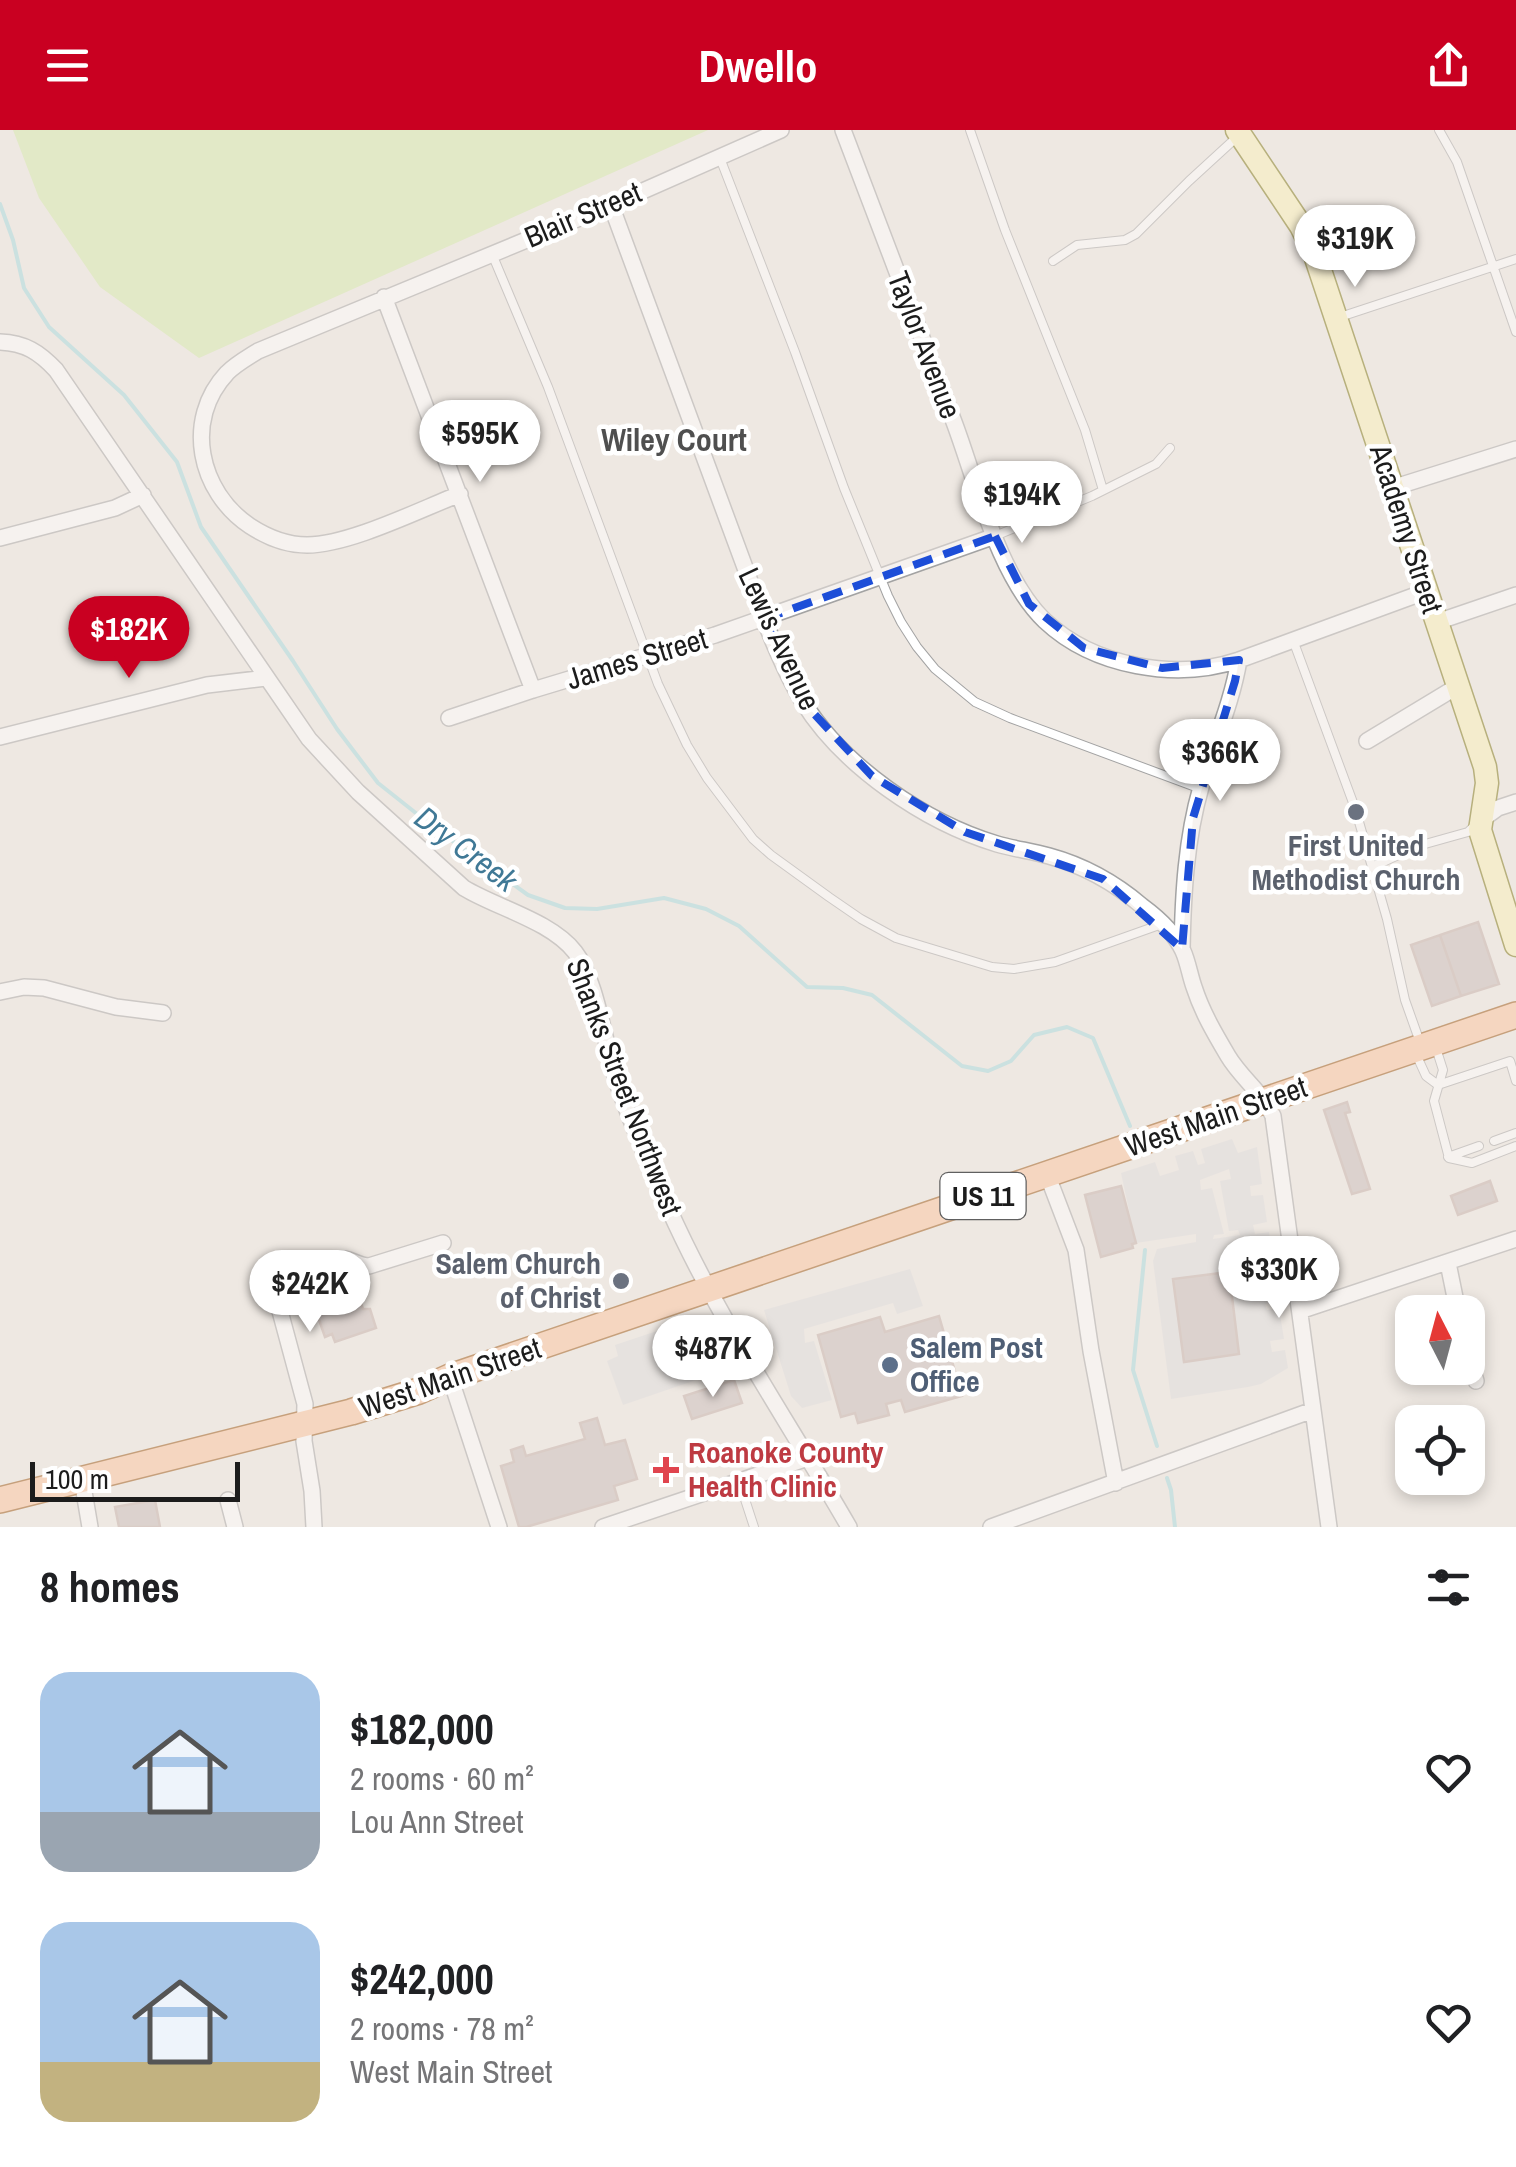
<!DOCTYPE html>
<meta charset="utf-8">
<style>
body{margin:0;font-family:"Archivo Narrow",sans-serif;background:#f2f2f2;color:#202124;height:100vh;display:flex;flex-direction:column;font-size:38px;white-space:nowrap}
*{box-sizing:border-box;margin:0}
p{font-size:32px;color:#757577}
.icon{flex:none;width:55px;height:55px;fill:none;stroke:currentColor;stroke-width:2;stroke-linecap:round;stroke-linejoin:round}
.map{position:relative;height:1397px;overflow:hidden}
.drawer{display:flex;flex-direction:column;background:#fff;flex:1}
.drawer>*{flex:none}
.needle{width:65px;rotate:354deg}
.controls{position:absolute;left:1395px;top:1165px;display:grid;gap:20px}
.controls a{display:grid;place-items:center;width:90px;height:90px;border-radius:20px;background:#fff;box-shadow:0 5px 15px #0003;font-size:50px}
.scale{position:absolute;left:30px;bottom:25px;width:210px;box-sizing:border-box;padding-left:10px;border:5px solid #1c1c1c;border-top:0;font-size:28px;line-height:35px;white-space:nowrap;color:#1c1c1c;-webkit-text-stroke:8px #fff;paint-order:stroke}
.price{position:absolute;translate:-50% -85px;padding:0 22px;border-radius:35px;background:#fff;color:#222;font-size:32px;line-height:65px;filter:drop-shadow(0 2px 5px #0008)}
.price::after{content:'';position:absolute;left:50%;top:60px;width:30px;height:22px;margin-left:-15px;background:inherit;clip-path:polygon(0 0,100% 0,50% 100%)}
.price.current{background:#c90021;color:#fff}
ul{padding:0;list-style:none}
li{display:flex;align-items:center;gap:30px;height:250px;padding:0 40px}
li span{display:grid;place-items:center;flex:none;width:280px;height:200px;border-radius:30px;color:#555}
li>.icon{margin-inline-start:auto}
span .icon{width:120px;height:120px;fill:#fffc;stroke-width:1}
li b{font-size:42px}
h2{display:flex;justify-content:space-between;align-items:center;height:120px;padding:0 40px;font-size:42px}
header{display:flex;justify-content:space-between;align-items:center;height:130px;padding:0 40px;background:#c90021;color:#fff;font-size:45px;font-weight:800}
.map>svg:first-child{display:block}
.grass{fill:#d2eaa6}
.parking{fill:#dcdcdc;fill-rule:evenodd}
.lines{fill:none;stroke-linecap:round;stroke-linejoin:round}
.stream{stroke:#a1d9dd;stroke-width:4}
.building{fill:#c6b9b5;stroke:#c0aca4;stroke-width:2.5}
.lane-casing{stroke:#a3a3a3;stroke-width:10}
.street-casing{stroke:#a3a3a3;stroke-width:18}
.secondary-casing{stroke:#746d03;stroke-width:25}
.primary-casing{stroke:#954b00;stroke-width:28}
.lane{stroke:#fff;stroke-width:8}
.street{stroke:#fff;stroke-width:15}
.secondary{stroke:#faf2b4;stroke-width:22}
.primary{stroke:#fdc198;stroke-width:25}
.marked{fill:none;stroke:#1d4ed8;stroke-width:8;stroke-dasharray:20 12;stroke-linejoin:round}
.worship-dot{fill:#6b7280;stroke:#fff;stroke-width:4}
.service-dot{fill:#5c6f8a;stroke:#fff;stroke-width:4}
.health-dot{fill:#e0444e;stroke:#fff;stroke-width:4}
.labels{text-anchor:middle;stroke-width:9;stroke-linejoin:round;paint-order:stroke}
.shield{fill:#fff;stroke:#606060;stroke-width:2.5}
.shield-label{font-size:28px;font-weight:bold;fill:#1c1c1c}
.street-label{font-size:30px;fill:#1c1c1c;stroke:#fff}
.worship-label{font-size:30px;font-weight:bold;fill:#5b616d;stroke:#fff}
.service-label{font-size:30px;font-weight:bold;fill:#4e5e75;stroke:#fff;text-anchor:start}
.health-label{font-size:30px;font-weight:bold;fill:#be3a42;stroke:#fff;text-anchor:start}
.neighbourhood-label{font-size:32px;font-weight:bold;fill:#4f4f4f;stroke:#fff}
.water-label{font-size:32px;font-style:italic;fill:#407996;stroke:#fff}
</style>
<header><svg class="icon" aria-label="menu" viewBox="0 0 24 24"><path d="M4 6h16M4 12h16M4 18h16"/></svg>Dwello<svg class="icon" aria-label="share" viewBox="0 0 24 24"><path d="M12 15V3M7 8l5-5 5 5M5 13v7h14v-7"/></svg></header>
<div class="map">
<svg width="1516" height="1397" viewBox="0 0 1516 1397">
<rect width="100%" height="100%" fill="#eee8e2"/>
<path class="grass" d="M 13,0 L 708,0 L 199,228 L 100,157 L 39,68 Z"/>
<path class="parking" d="M 1232,1009 L 1238,1023 L 1257,1017 L 1262,1054 L 1250,1056 L 1251,1066 L 1263,1065 L 1267,1092 L 1253,1095 L 1255,1104 L 1269,1102 L 1279,1171 L 1265,1174 L 1267,1180 L 1279,1178 L 1284,1209 L 1270,1211 L 1272,1222 L 1285,1220 L 1288,1238 L 1261,1254 L 1248,1257 L 1171,1269 L 1153,1131 L 1157,1119 L 1196,1112 L 1196,1104 L 1136,1113 L 1121,1043 L 1155,1032 L 1160,1046 L 1179,1040 L 1175,1026 L 1193,1021 L 1198,1035 L 1205,1033 L 1201,1019 ZM 1229,1039 L 1231,1049 L 1220,1051 L 1229,1101 L 1238,1100 L 1240,1105 L 1213,1109 L 1214,1105 L 1224,1104 L 1212,1058 L 1201,1060 L 1200,1050 Z
M 910,1139 L 923,1176 L 897,1184 L 893,1173 L 804,1199 L 805,1213 L 814,1211 L 832,1270 L 802,1278 L 791,1266 L 764,1180 Z
M 694,1190 L 710,1193 L 737,1236 L 623,1275 L 607,1231 L 618,1226 L 615,1215 L 687,1191 Z"/>
<g class="lines">
<path class="stream" d="M 0,74 L 13,110 L 24,158 L 49,197 L 124,265 L 177,332 L 201,397 L 293,531 L 337,599 L 378,653 L 436,699 L 528,765 L 565,778 L 597,779 L 664,768 L 706,779 L 739,796 L 807,857 L 843,858 L 872,865 L 962,936 L 988,941 L 1011,931 L 1034,905 L 1067,897 L 1093,908 L 1130,996
M 1145,1120 L 1133,1240 L 1157,1316
M 1167,1348 L 1171,1360 L 1175,1397"/>
</g>
<path class="building" d="M 1478,792 L 1499,854 L 1461,866 L 1440,805 Z
M 1440,805 L 1461,866 L 1432,876 L 1411,815 Z
M 1347,972 L 1350,982 L 1345,983 L 1370,1059 L 1352,1064 L 1324,980 Z
M 1490,1051 L 1497,1071 L 1458,1085 L 1451,1066 Z
M 1121,1056 L 1136,1113 L 1132,1114 L 1133,1118 L 1101,1127 L 1085,1065 Z
M 1229,1142 L 1239,1224 L 1184,1232 L 1173,1149 Z
M 354,1152 L 363,1179 L 370,1179 L 376,1198 L 335,1212 L 332,1204 L 325,1207 L 317,1184 L 341,1176 L 335,1158 Z
M 939,1186 L 962,1266 L 905,1282 L 901,1270 L 886,1274 L 889,1285 L 858,1293 L 855,1283 L 841,1287 L 818,1205 L 880,1187 L 885,1202 Z
M 734,1250 L 742,1273 L 692,1289 L 684,1266 Z
M 597,1288 L 605,1315 L 625,1310 L 637,1349 L 614,1356 L 618,1370 L 526,1397 L 519,1397 L 501,1336 L 514,1332 L 511,1320 L 523,1316 L 526,1326 L 585,1309 L 580,1293 Z
M 155,1370 L 160,1397 L 119,1397 L 115,1377 Z"/>
<g class="lines">
<defs>
<path id="lane" d="M 970,0 L 1005,100 L 1085,300 L 1103,360
M 1439,0 L 1457,32 L 1516,202
M 720,28 L 795,222 L 844,358 L 888,466 L 901,492 L 917,517 L 935,539 L 975,572 L 1010,588 L 1201,659
M 492,124 L 548,257 L 658,554 L 687,615 L 707,648 L 753,709 L 771,725 L 829,767 L 861,789 L 896,808 L 992,837 L 1014,839 L 1055,832 L 1162,794
M 1053,131 L 1077,115 L 1125,110 L 1136,104 L 1189,51 L 1237,7
M 1340,187 L 1516,129
M 995,406 L 1092,366 L 1156,334 L 1170,318
M 1293,510 L 1355,678 L 1387,789 L 1405,870 L 1421,915
M 1372,737 L 1418,716 L 1468,702 L 1474,696
M 1436,918 L 1443,940 L 1434,971 L 1449,1028 L 1472,1033 L 1516,1016
M 1415,922 L 1426,946 L 1438,955
M 1438,955 L 1510,931 L 1516,951
M 1494,1011 L 1516,1003
M 1448,1027 L 1479,1016
M 739,1351 L 754,1397"/>
<path id="street" d="M 843,0 C 879,97 918,195 954,292 C 977,353 998,446 1045,491 C 1094,537 1176,551 1239,530 L 1427,461
M 611,75 L 764,489 C 775,517 787,546 803,572 C 843,636 924,692 997,714 C 1014,719 1031,721 1049,726 C 1082,735 1115,753 1142,776 C 1157,787 1175,804 1183,821 C 1188,832 1190,846 1194,857 C 1202,882 1215,904 1228,926 C 1241,948 1263,963 1273,986 L 1329,1397
M 384,167 L 533,560
M 0,212 C 25,213 39,222 56,240 L 309,609 L 358,662 L 464,758 C 497,778 551,791 575,822 C 597,850 605,917 617,952 C 631,995 651,1037 669,1079 C 719,1191 788,1291 849,1397
M 1392,358 L 1516,319
M 460,364 C 419,380 349,415 307,415 C 287,415 267,407 250,396 C 199,362 183,290 227,243 C 236,234 247,228 258,221 L 611,75 L 781,0
M 0,408 L 115,378 L 143,365
M 1437,492 L 1516,465
M 449,588 L 533,560 L 715,505 L 995,406
M 0,607 L 207,555 L 266,548
M 1367,611 L 1458,556
M 1480,691 L 1498,678 L 1516,672
M 1182,819 C 1183,765 1186,709 1201,657 C 1213,615 1232,573 1239,530
M 0,862 L 24,857 L 44,858 L 116,877 L 163,883
M 1047,1044 L 1076,1120 L 1091,1221 L 1116,1353
M 1448,1133 L 1458,1182
M 1300,1181 L 1516,1109
M 1468,1225 L 1476,1251
M 450,1247 L 499,1397
M 82,1350 L 90,1397
M 228,1370 L 235,1397
M 314,1397 L 312,1361 L 304,1311 L 305,1274 L 277,1170 C 280,1146 299,1140 320,1134 C 327,1132 337,1128 344,1129 C 353,1130 359,1136 369,1136 L 443,1113
M 603,1397 L 808,1328
M 991,1397 L 1313,1280"/>
<path id="secondary" d="M 1237,0 L 1301,96 L 1314,122 L 1485,637 L 1487,653 L 1480,700 L 1516,815"/>
<path id="primary" d="M 0,1370 L 351,1282 L 419,1261 L 450,1247 L 1516,885"/>
</defs>
<use href="#lane" class="lane-casing"/>
<use href="#street" class="street-casing"/>
<use href="#secondary" class="secondary-casing"/>
<use href="#primary" class="primary-casing"/>
<use href="#lane" class="lane"/>
<use href="#street" class="street"/>
<use href="#secondary" class="secondary"/>
<use href="#primary" class="primary"/>
</g>
<path d="M0 0H1516V1397H0ZM 995,406 L 1029,474 L 1084,518 L 1162,538 L 1239,530 L 1235,551 L 1193,688 L 1182,819 L 1103,749 L 965,702 L 872,646 L 804,573 L 764,489 Z" fill="#eee8e2" fill-opacity=".55" fill-rule="evenodd"/>
<path class="marked" d="M 995,406 L 1029,474 L 1084,518 L 1162,538 L 1239,530 L 1235,551 L 1193,688 L 1182,819 L 1103,749 L 965,702 L 872,646 L 804,573 L 764,489 Z"/>
<g class="worship-dot">
<circle cx="1356" cy="682" r="10"/>
<circle cx="621" cy="1151" r="10"/>
</g>
<circle class="service-dot" cx="890" cy="1235" r="10"/>
<path class="health-dot" d="M661 1325h10v10h10v10h-10v10h-10v-10h-10v-10h10z"/>
<g class="labels">
<rect class="shield" x="940.5" y="1043" width="85" height="46" rx="8"/>
<g class="shield-label">
<text x="983" y="1076">US 11</text>
</g>
<g class="street-label">
<text transform="translate(583 85) rotate(-23)" y="10">Blair Street</text>
<text transform="translate(924 215) rotate(69)" y="10">Taylor Avenue</text>
<text transform="translate(1406 399) rotate(72)" y="10">Academy Street</text>
<text transform="translate(779 509) rotate(65)" y="10">Lewis Avenue</text>
<text transform="translate(637 529) rotate(-17)" y="10">James Street</text>
<text transform="translate(624 957) rotate(69)" y="10">Shanks Street Northwest</text>
<text transform="translate(1216 987) rotate(-19)" y="10">West Main Street</text>
<text transform="translate(450 1248) rotate(-19)" y="10">West Main Street</text>
</g>
<g class="worship-label">
<text x="1356" y="726">First United<tspan x="1356" dy="34">Methodist Church</tspan></text>
<text x="601" y="1144" text-anchor="end">Salem Church<tspan x="601" dy="34">of Christ</tspan></text>
</g>
<g class="service-label">
<text x="910" y="1228">Salem Post<tspan x="910" dy="34">Office</tspan></text>
</g>
<g class="health-label">
<text x="688" y="1333">Roanoke County<tspan x="688" dy="34">Health Clinic</tspan></text>
</g>
<g class="neighbourhood-label">
<text x="674" y="321">Wiley Court</text>
</g>
<g class="water-label">
<text transform="translate(466 719) rotate(37)" y="11">Dry Creek</text>
</g>
</g>
</svg>
<div class="controls">
<a><svg class="needle" viewBox="-14 -14 28 28"><path d="M0-13l5 13h-10z" fill="#e53935"/><path d="M0 13l5-13h-10z" fill="#757577"/></svg></a>
<a><svg class="icon" aria-label="locate" viewBox="0 0 24 24"><circle cx="12" cy="12" r="6"/><path d="M12 2v4M12 18v4M2 12h4M18 12h4"/></svg></a>
</div>
<div class="scale">100 m</div>
<b class="price" style="left:1355px;top:160px">$319K</b>
<b class="price" style="left:480px;top:355px">$595K</b>
<b class="price" style="left:1022px;top:416px">$194K</b>
<b class="price current" style="left:129px;top:551px">$182K</b>
<b class="price" style="left:1220px;top:674px">$366K</b>
<b class="price" style="left:1279px;top:1191px">$330K</b>
<b class="price" style="left:310px;top:1205px">$242K</b>
<b class="price" style="left:713px;top:1270px">$487K</b>
</div>
<section class="drawer">
<h2>8 homes<svg class="icon" aria-label="filters" viewBox="0 0 24 24"><path d="M4 7h16M4 17h16"/><circle cx="9" cy="7" r="2"/><circle cx="15" cy="17" r="2"/></svg></h2>
<ul>
<li><span style="background:linear-gradient(#a9c7e8 70%,#9aa5b1 0)"><svg class="icon" aria-label="home" viewBox="0 0 24 24"><path d="M3 11l9-7 9 7M6 9v11h12V9"/></svg></span><div><b>$182,000</b><p>2 rooms · 60 m²</p><p>Lou Ann Street</p></div><svg class="icon" aria-label="heart" viewBox="0 0 24 24"><path d="M12 20l-8-8c-3-5 5-10 8-4 3-6 11-1 8 4z"/></svg></li>
<li><span style="background:linear-gradient(#a9c7e8 70%,#c2b280 0)"><svg class="icon" aria-label="home" viewBox="0 0 24 24"><path d="M3 11l9-7 9 7M6 9v11h12V9"/></svg></span><div><b>$242,000</b><p>2 rooms · 78 m²</p><p>West Main Street</p></div><svg class="icon" aria-label="heart" viewBox="0 0 24 24"><path d="M12 20l-8-8c-3-5 5-10 8-4 3-6 11-1 8 4z"/></svg></li>
</ul>
</section>
